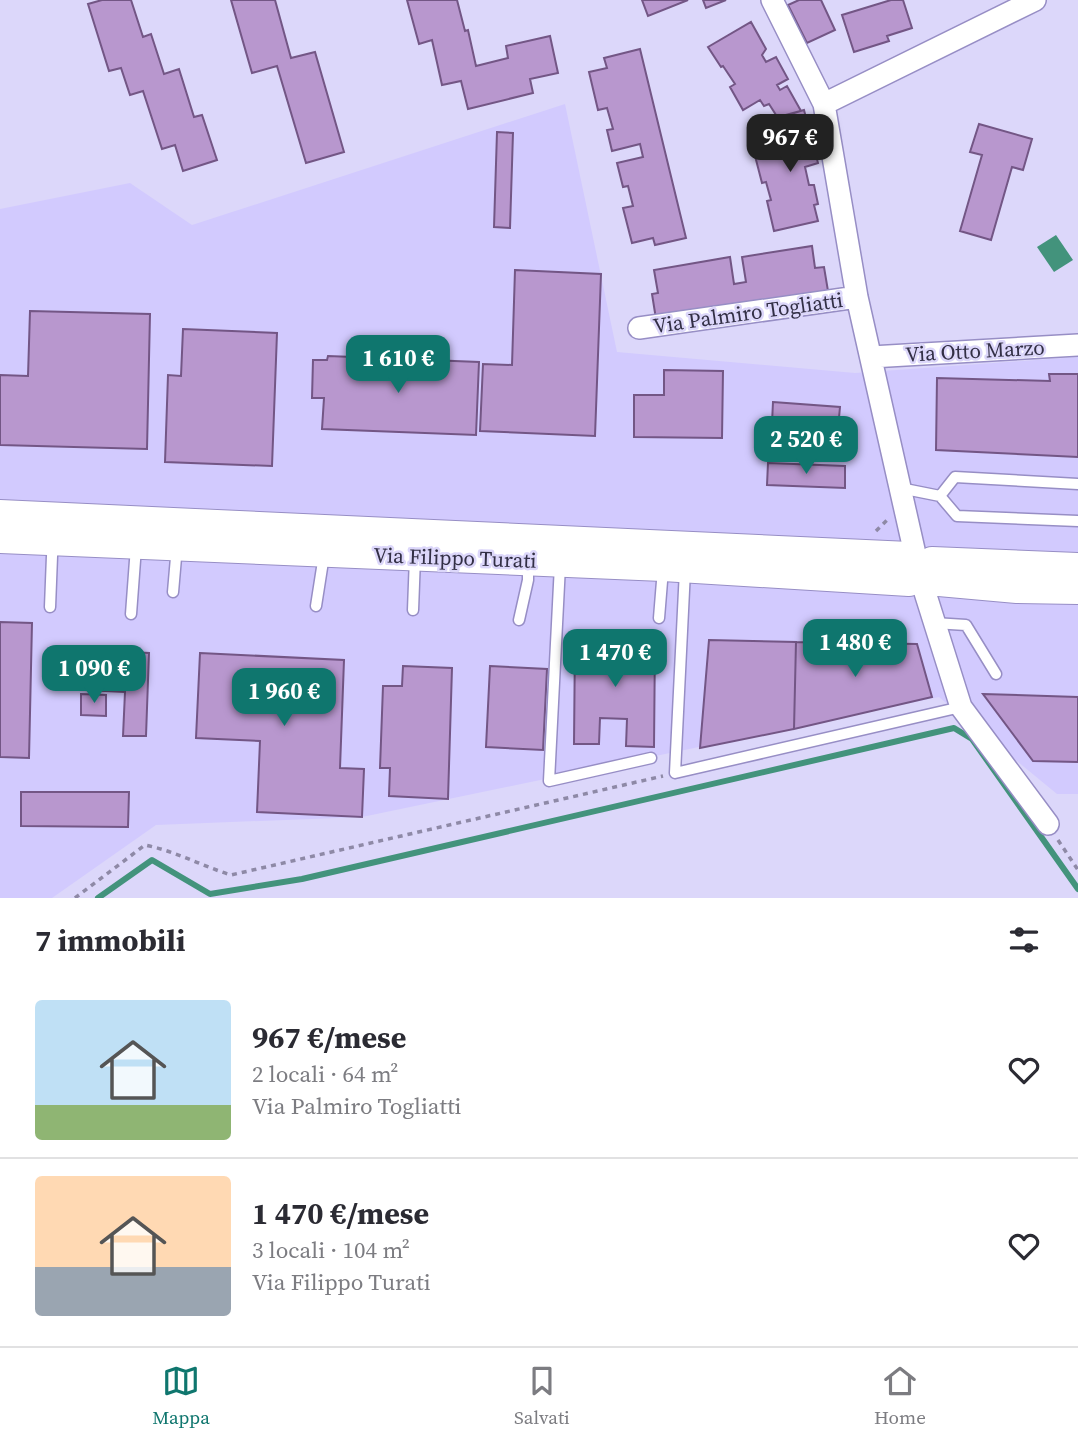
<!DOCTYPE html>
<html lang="it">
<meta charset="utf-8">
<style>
body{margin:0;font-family:"Source Serif 4",serif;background:#f2f2f3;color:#2b2b33;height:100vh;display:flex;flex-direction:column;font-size:26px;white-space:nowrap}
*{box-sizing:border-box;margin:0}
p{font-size:23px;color:#7c7c81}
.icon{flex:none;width:38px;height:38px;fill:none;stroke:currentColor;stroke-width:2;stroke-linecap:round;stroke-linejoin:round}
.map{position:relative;height:898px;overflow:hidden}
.side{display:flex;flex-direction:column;background:#fff;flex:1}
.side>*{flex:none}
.price{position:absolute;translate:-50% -60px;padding:0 16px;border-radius:14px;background:#0f766e;color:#fff;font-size:23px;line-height:46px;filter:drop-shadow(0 2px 4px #0008)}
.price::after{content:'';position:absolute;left:50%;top:42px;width:21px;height:16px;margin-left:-10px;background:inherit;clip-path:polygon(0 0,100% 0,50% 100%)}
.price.selected{background:#222;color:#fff}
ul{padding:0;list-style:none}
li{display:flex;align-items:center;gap:21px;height:175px;padding:0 35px}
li+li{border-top:2px solid #e1e1e2}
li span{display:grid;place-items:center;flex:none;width:196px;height:140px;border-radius:7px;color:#555}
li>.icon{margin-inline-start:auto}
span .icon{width:84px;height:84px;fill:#fffc;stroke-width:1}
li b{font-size:30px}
h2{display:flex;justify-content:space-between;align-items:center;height:84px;padding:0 35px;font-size:30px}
.tabs{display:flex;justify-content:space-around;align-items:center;height:98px;border-top:2px solid #e1e1e2;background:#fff;font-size:19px;color:#7c7c81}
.tabs a{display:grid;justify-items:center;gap:4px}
.tabs .selected{color:#0f766e}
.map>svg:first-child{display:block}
.built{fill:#d2cafe}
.water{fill:#43937c}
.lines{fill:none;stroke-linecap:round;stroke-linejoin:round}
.stream{stroke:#43937c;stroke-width:6}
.building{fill:#b897ce;stroke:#735685;stroke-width:2}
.lane-casing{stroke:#978ec5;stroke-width:13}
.street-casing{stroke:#978ec5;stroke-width:24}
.secondary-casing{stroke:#978ec5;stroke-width:32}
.path{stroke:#8e89a6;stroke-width:3.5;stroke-dasharray:5 5;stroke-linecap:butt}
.lane{stroke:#fff;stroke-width:10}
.street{stroke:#fff;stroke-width:21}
.secondary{stroke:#fff;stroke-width:30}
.labels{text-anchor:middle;stroke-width:5;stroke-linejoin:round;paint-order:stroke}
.street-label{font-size:21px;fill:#322f45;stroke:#dcd7fa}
</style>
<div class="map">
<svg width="1078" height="898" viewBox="0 0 1078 898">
<rect width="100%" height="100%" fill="#dcd7fa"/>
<path class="built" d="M 565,104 L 617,352 L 855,373 L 1078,357 L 1078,794 L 1057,794 L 939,697 L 362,817 L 156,825 L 52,898 L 0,898 L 0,209 L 130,183 L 192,225 Z"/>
<path class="water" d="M 1056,235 L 1073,260 L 1054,272 L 1037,247 Z"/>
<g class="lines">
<path class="stream" d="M 98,898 L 152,860 L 210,894 L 302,879 L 954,728 L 972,739 L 1078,889"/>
</g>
<path class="building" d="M 102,0 L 131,0 L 143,37 L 151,34 L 164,74 L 179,69 L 194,117 L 202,115 L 217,160 L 183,171 L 175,145 L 162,149 L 143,91 L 130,95 L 121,68 L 109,71 L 88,4 Z
M 231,0 L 275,0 L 291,58 L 315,52 L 344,152 L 306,163 L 277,66 L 252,73 Z
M 407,0 L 457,0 L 465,31 L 468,30 L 476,66 L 508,58 L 506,46 L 550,36 L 558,73 L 530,79 L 533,93 L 468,109 L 461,81 L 442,85 L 432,40 L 419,44 Z
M 642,0 L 688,0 L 648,16 Z
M 703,0 L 726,0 L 706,8 Z
M 799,0 L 821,0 L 835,30 L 807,43 L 788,5 Z
M 891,0 L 903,0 L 912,28 L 887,36 L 889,41 L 854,52 L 842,15 Z
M 751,22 L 766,49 L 762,55 L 766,62 L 776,57 L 788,79 L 777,85 L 780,90 L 787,86 L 801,111 L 778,118 L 769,104 L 764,106 L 760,100 L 743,110 L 730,87 L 735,84 L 723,66 L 721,67 L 708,47 Z
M 640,49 L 686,238 L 655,245 L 653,238 L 632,243 L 623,208 L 633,206 L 628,186 L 623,187 L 617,163 L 643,157 L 640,144 L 612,151 L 607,130 L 613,129 L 607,108 L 598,110 L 589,72 L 607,68 L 604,58 Z
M 804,110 L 818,163 L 805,167 L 809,185 L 814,185 L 818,204 L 814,205 L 818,221 L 774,231 L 767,201 L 771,200 L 766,182 L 762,183 L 754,152 L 775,147 L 774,141 L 779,140 L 775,124 L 783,121 L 782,116 Z
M 979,124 L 1032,139 L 1023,170 L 1012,167 L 991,240 L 960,231 L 982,155 L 970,152 Z
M 497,132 L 513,133 L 510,228 L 494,227 Z
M 812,246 L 815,268 L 824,267 L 828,291 L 656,319 L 652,294 L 658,293 L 654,270 L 730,257 L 734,284 L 746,282 L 742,257 Z
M 515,270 L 601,274 L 595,436 L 480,431 L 483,364 L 512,365 Z
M 30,311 L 150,314 L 147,449 L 0,445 L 0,375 L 28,376 Z
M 183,329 L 277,333 L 272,466 L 165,462 L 168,375 L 181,376 Z
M 328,356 L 479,362 L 476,435 L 322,429 L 324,398 L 312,398 L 313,360 L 327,360 Z
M 664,370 L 723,371 L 722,438 L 634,437 L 634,395 L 664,395 Z
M 1049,374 L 1078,374 L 1078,457 L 936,450 L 937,378 L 1050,381 Z
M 773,402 L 840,407 L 838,428 L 772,423 Z
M 768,463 L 845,466 L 845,488 L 767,485 Z
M 0,622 L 32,623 L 29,758 L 0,757 Z
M 575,639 L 655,640 L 654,747 L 626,746 L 627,719 L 600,718 L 599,744 L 574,744 Z
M 709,640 L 796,642 L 794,729 L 700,748 Z
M 796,642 L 917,644 L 932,697 L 794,729 Z
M 57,649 L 87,650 L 86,679 L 77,678 L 76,690 L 55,689 Z
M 87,650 L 149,653 L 146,736 L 123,736 L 125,692 L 86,690 Z
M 200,653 L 344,660 L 340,768 L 364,769 L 362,817 L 257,812 L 260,741 L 196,738 Z
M 403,666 L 452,668 L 448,799 L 389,796 L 390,768 L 380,768 L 383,686 L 402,686 Z
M 490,666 L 547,669 L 543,750 L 486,747 Z
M 81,694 L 106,695 L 106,716 L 81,715 Z
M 983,694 L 1078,697 L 1078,762 L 1033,761 Z
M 21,792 L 129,792 L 128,827 L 21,826 Z"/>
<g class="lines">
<defs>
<path id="lane" d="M 900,488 L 940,496 L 955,477 L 1078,484
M 940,496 L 957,516 L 1078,521
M 560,565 L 549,781 L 651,758
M 685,570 L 675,773 L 961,707
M 173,592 L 177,546
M 316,606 L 324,555
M 50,607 L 52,556 L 54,544
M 413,610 L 415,557
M 131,614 L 136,547
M 659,618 L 663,569
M 519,620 L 528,580 L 528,561
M 934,623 L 966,625 L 996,674"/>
<path id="street" d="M 772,0 L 824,104 L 857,297 L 915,554
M 824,104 L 1035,0
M 639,328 L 857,297
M 871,357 L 1078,345
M 922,583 L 961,707 L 1048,824"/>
<path id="secondary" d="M 0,515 L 909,557
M 0,538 L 663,566 L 909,581
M 932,562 L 1078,568
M 928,580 L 1017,588 L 1078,589"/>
</defs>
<use href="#lane" class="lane-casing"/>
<use href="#street" class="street-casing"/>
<use href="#secondary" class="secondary-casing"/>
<path class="path" d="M 876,531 L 887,520
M 1058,840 L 1078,870
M 75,898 L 145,845 C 175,851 202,866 231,875 L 663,776"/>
<use href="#lane" class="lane"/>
<use href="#street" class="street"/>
<use href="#secondary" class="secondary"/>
</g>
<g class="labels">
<g class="street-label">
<text transform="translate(748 313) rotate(-8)" y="7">Via Palmiro Togliatti</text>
<text transform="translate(975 351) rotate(-3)" y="7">Via Otto Marzo</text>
<text transform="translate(455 558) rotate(2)" y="7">Via Filippo Turati</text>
</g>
</g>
</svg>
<b class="price selected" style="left:790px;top:174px">967 €</b>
<b class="price" style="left:398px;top:395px">1 610 €</b>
<b class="price" style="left:806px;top:476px">2 520 €</b>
<b class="price" style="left:855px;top:679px">1 480 €</b>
<b class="price" style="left:615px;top:689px">1 470 €</b>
<b class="price" style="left:94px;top:705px">1 090 €</b>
<b class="price" style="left:284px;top:728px">1 960 €</b>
</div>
<section class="side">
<h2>7 immobili<svg class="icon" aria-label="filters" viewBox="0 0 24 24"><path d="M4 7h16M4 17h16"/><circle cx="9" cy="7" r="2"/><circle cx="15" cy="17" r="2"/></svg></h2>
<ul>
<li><span style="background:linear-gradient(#bfe0f5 75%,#8fb573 0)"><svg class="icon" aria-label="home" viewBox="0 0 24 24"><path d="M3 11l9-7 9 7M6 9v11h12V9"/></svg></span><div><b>967 €/mese</b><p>2 locali · 64 m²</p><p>Via Palmiro Togliatti</p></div><svg class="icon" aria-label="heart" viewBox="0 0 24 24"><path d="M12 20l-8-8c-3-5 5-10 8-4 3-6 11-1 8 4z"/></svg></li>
<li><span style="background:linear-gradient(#ffd9b3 65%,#9aa5b1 0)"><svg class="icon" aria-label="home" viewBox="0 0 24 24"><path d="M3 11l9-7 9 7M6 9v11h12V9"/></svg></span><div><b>1 470 €/mese</b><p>3 locali · 104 m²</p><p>Via Filippo Turati</p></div><svg class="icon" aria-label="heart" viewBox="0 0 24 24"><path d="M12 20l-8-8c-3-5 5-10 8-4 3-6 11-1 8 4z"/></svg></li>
</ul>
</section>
<nav class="tabs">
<a class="selected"><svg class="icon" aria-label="map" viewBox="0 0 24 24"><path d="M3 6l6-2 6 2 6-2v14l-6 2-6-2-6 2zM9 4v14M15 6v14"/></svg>Mappa</a>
<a><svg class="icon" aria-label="saved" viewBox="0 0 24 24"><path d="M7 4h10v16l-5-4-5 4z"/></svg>Salvati</a>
<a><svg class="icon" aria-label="home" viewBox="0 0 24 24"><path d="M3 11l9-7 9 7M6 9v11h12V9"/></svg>Home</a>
</nav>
